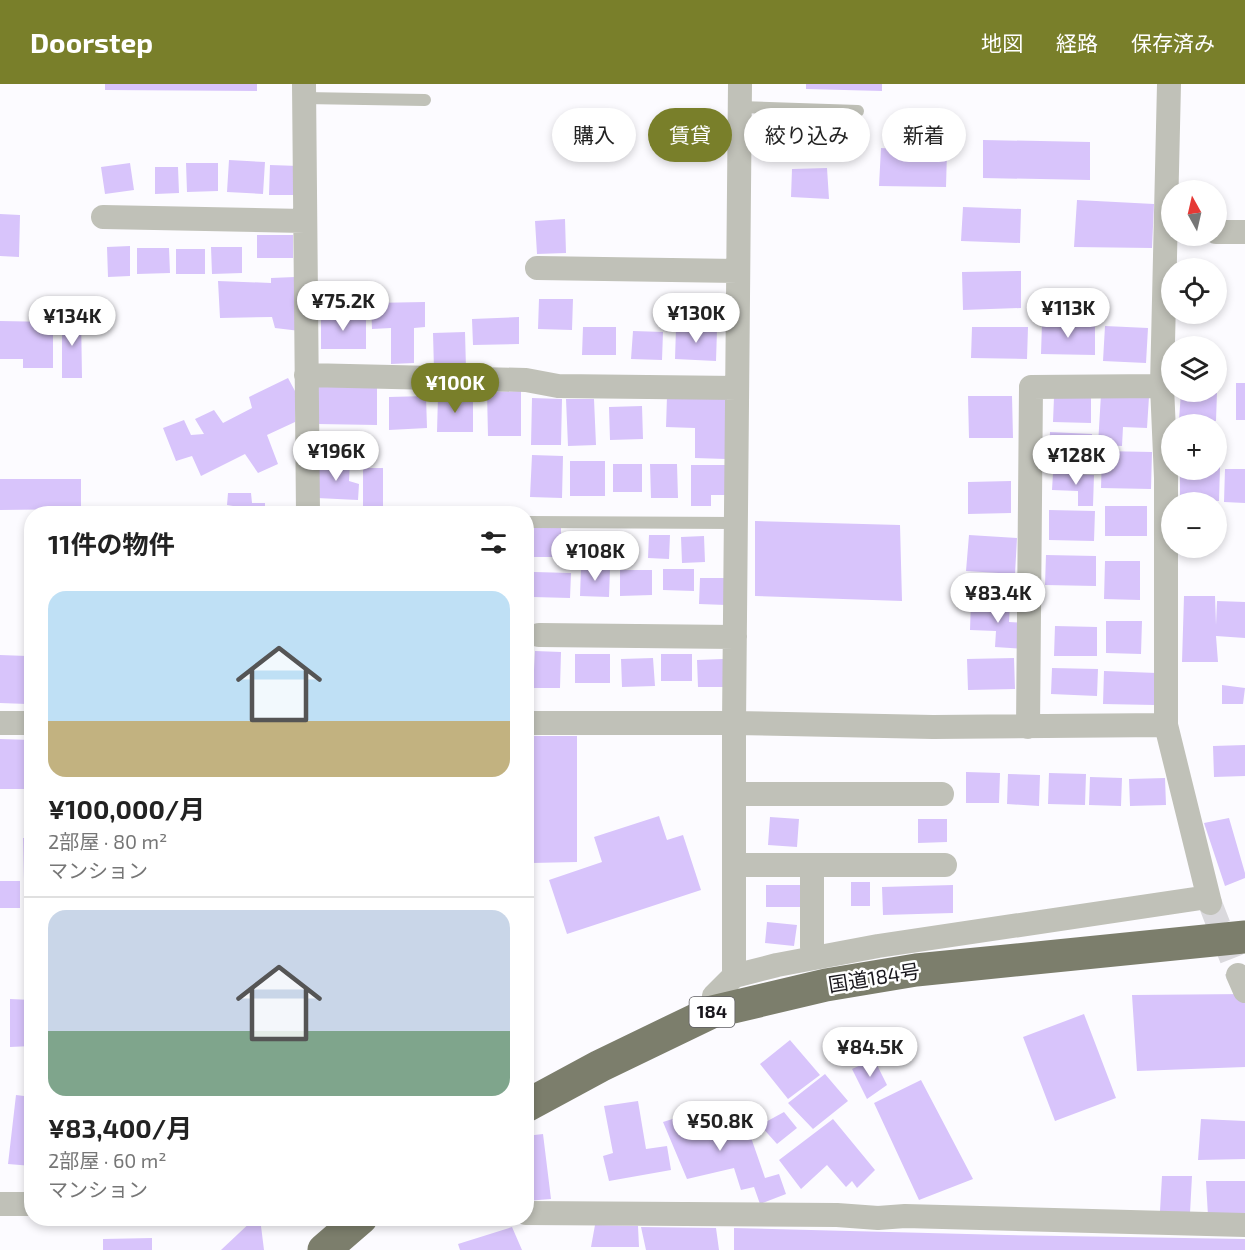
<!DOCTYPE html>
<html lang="ja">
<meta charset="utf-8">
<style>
body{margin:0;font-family:"Exo 2","Noto Sans JP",sans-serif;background:#f2f2f2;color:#222;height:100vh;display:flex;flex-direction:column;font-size:22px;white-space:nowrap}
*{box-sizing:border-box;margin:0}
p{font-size:20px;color:#767676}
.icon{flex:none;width:33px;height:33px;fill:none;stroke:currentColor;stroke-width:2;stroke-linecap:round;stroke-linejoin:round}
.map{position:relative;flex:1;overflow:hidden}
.drawer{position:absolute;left:24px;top:422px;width:510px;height:720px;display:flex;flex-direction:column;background:#fff;border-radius:24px;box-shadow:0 3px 9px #0003}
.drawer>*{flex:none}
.banner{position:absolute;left:552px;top:24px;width:570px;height:54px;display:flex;gap:12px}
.needle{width:39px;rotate:352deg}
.tools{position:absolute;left:1161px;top:96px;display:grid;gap:12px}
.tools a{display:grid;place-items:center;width:66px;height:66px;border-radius:50%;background:#fff;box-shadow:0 3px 9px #0003;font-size:30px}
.price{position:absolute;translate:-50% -51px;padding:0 14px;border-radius:21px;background:#fff;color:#222;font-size:20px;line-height:39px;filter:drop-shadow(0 2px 3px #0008)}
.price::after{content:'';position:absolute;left:50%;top:36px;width:18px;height:14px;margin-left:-9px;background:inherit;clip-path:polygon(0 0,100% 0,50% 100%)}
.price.current{background:#797f2a;color:#fff}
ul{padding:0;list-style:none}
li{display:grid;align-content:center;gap:12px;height:318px;padding:0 24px}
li+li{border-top:2px solid #e0e0e0}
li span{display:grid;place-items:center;height:186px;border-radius:18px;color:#555}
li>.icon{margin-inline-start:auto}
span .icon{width:108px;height:108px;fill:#fffc;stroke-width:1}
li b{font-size:26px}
h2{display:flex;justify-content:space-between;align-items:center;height:72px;padding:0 24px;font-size:26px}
.tag{padding:0 21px;border-radius:27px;background:#fff;box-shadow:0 3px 9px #0003;font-size:21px;line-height:54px}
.tag.current{background:#797f2a;color:#fff}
header{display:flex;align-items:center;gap:36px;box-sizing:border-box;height:84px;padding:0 30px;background:#797f2a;color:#fff}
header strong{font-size:28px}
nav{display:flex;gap:33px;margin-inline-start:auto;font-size:21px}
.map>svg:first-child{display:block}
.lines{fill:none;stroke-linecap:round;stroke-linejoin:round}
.stream{stroke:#9078b8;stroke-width:7}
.building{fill:#d8c4fb}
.street-tunnel{stroke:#dad9dd;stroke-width:24;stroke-dasharray:24 12;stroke-linecap:butt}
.lane{stroke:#c0c1b8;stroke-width:12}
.street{stroke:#c0c1b8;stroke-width:24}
.highway{stroke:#7c7e6c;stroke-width:33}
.labels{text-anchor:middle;stroke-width:5;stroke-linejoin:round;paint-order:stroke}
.shield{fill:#fff;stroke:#5e5d61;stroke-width:1.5}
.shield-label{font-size:18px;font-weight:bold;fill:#19171d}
.street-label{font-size:20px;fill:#19171d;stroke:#fff}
</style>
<header>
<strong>Doorstep</strong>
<nav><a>地図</a><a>経路</a><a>保存済み</a></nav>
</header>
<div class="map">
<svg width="1245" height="1166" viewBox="0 0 1245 1166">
<rect width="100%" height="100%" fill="#fcfbff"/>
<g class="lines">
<path class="stream" d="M 369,1134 L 526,1136"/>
</g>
<path class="building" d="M 105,0 L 257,0 L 257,7 L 105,6 Z
M 806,0 L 882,0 L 882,7 L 806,5 Z
M 910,30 L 948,30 L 947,64 L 911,61 Z
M 818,38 L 819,44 L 827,45 L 826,77 L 773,78 L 772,53 L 781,53 L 787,39 Z
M 983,56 L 1090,58 L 1090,96 L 983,94 Z
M 881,64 L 947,68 L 946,103 L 879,102 Z
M 229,76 L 265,78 L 263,110 L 227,108 Z
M 130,79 L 134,106 L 105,110 L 101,83 Z
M 186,79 L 218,79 L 218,107 L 187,108 Z
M 270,81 L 299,82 L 299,111 L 269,111 Z
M 155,83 L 178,83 L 179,109 L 155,110 Z
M 827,84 L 829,115 L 791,113 L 792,85 Z
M 1077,116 L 1154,120 L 1152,164 L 1074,163 Z
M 963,123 L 1021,125 L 1020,159 L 961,157 Z
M 0,130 L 20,131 L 19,173 L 0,172 Z
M 565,135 L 566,169 L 537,170 L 535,137 Z
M 257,151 L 293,151 L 293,174 L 257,174 Z
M 130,162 L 130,192 L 108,193 L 107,163 Z
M 211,163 L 242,163 L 242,189 L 212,190 Z
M 137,164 L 169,164 L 170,189 L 137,190 Z
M 176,165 L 205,165 L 205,190 L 176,190 Z
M 1021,187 L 1021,224 L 963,226 L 962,188 Z
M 295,193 L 300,247 L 275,244 L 272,233 L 220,234 L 218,197 L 271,199 L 271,194 Z
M 539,215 L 573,215 L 572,246 L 538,245 Z
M 425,218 L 425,243 L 414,244 L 414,279 L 391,280 L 391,244 L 372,245 L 371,219 Z
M 321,230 L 366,230 L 366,265 L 321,265 Z
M 62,231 L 81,231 L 82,294 L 62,294 Z
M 519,233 L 519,260 L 473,261 L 472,235 Z
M 0,237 L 53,238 L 53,284 L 23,284 L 23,275 L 0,275 Z
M 1042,239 L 1095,241 L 1095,271 L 1041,270 Z
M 1105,242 L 1148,244 L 1146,279 L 1103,277 Z
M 583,243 L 616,243 L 616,271 L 582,271 Z
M 972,243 L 1028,243 L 1027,275 L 971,274 Z
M 676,244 L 717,246 L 716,277 L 675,275 Z
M 633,247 L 663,248 L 662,276 L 631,275 Z
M 465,248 L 466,285 L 434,286 L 433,249 Z
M 288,294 L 295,307 L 295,338 L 267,351 L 278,380 L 258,389 L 245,370 L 201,392 L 192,372 L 176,377 L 163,344 L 184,336 L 191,351 L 204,350 L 195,335 L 214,326 L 223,339 L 252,324 L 249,313 Z
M 1236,299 L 1245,299 L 1245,336 L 1236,336 Z
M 317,301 L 377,302 L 377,341 L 317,340 Z
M 521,307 L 521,352 L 488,352 L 487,308 Z
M 1181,308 L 1217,308 L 1216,337 L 1179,336 Z
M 1101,310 L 1149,313 L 1147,344 L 1123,343 L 1122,362 L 1098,361 Z
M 426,312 L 427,344 L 389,346 L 389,313 Z
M 438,312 L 473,312 L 473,348 L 437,348 Z
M 667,312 L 727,312 L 726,375 L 695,374 L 695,344 L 666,343 Z
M 968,312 L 1012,312 L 1013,354 L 969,354 Z
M 1054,313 L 1091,313 L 1091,339 L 1053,338 Z
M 532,314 L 562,315 L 561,361 L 531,361 Z
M 566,315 L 594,315 L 596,361 L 568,362 Z
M 642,322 L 643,355 L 610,356 L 609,323 Z
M 1050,348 L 1092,350 L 1091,382 L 1048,381 Z
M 1102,367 L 1152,368 L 1151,405 L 1101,404 Z
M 532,371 L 563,372 L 562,414 L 530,413 Z
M 319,377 L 350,378 L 349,397 L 359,400 L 358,416 L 317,414 Z
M 570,377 L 605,377 L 605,412 L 570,412 Z
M 613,380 L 642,380 L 642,408 L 613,408 Z
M 650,380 L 677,380 L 678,414 L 651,414 Z
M 691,381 L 726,381 L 726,411 L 711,411 L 711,422 L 691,422 Z
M 1216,382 L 1220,383 L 1219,417 L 1180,416 L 1180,386 L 1216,386 Z
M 363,384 L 383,384 L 383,422 L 363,422 Z
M 1225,385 L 1245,385 L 1245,419 L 1224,418 Z
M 1053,389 L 1094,391 L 1093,422 L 1078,422 L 1078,407 L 1052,406 Z
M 0,395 L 81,395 L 81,425 L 0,426 Z
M 1011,397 L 1011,429 L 968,430 L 968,398 Z
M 228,409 L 251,409 L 252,419 L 265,419 L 265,426 L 240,429 L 239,423 L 227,421 Z
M 1105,422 L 1147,422 L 1147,452 L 1105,452 Z
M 1049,426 L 1095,427 L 1094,457 L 1049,456 Z
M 755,437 L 900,441 L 902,517 L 755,512 Z
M 534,444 L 561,444 L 561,473 L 534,473 Z
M 649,451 L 670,451 L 669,475 L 648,474 Z
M 969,451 L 1017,454 L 1015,490 L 966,487 Z
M 704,452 L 705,478 L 682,479 L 681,453 Z
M 1046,471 L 1096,472 L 1096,502 L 1045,501 Z
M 1105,477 L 1140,477 L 1140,516 L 1104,515 Z
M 581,484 L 610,485 L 609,513 L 580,512 Z
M 663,485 L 694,485 L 694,507 L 663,506 Z
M 620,486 L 652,486 L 652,511 L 620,512 Z
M 534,488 L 571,489 L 570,514 L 533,513 Z
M 700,494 L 727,494 L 726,521 L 699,520 Z
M 1184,512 L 1215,512 L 1216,541 L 1217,517 L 1245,518 L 1245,554 L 1216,552 L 1218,578 L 1182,578 Z
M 971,517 L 1010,519 L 1009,538 L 1025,539 L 1024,565 L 995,563 L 996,547 L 970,546 Z
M 1106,537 L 1142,537 L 1141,570 L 1106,569 Z
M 1055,542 L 1097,543 L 1097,572 L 1054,572 Z
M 535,567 L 561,568 L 560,604 L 533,604 Z
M 575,570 L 610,570 L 610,599 L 575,599 Z
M 661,570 L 692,570 L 692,597 L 661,597 Z
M 0,571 L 27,572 L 27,620 L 0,619 Z
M 653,574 L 655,602 L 622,603 L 621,575 Z
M 1014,574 L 1015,605 L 968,606 L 967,575 Z
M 723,575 L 724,603 L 698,603 L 697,576 Z
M 1052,584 L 1098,585 L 1097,612 L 1051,610 Z
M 1104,587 L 1157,589 L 1155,621 L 1103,620 Z
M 1222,601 L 1245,604 L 1243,620 L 1222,620 Z
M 531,652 L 577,652 L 577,778 L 532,779 Z
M 0,655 L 32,656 L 32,705 L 0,705 Z
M 1245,661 L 1245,692 L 1214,693 L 1213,662 Z
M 966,688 L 1000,689 L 999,719 L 966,719 Z
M 1049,689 L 1086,690 L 1085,721 L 1048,720 Z
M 1008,690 L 1040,691 L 1039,722 L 1007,720 Z
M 1090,693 L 1122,694 L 1121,722 L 1089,721 Z
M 1165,694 L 1166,721 L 1130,722 L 1129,695 Z
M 659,732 L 667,756 L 683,751 L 701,806 L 567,850 L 549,796 L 602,778 L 594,753 Z
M 770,733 L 799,735 L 797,763 L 768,761 Z
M 1229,734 L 1245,789 L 1245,794 L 1225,802 L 1204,739 Z
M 918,735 L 947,735 L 947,758 L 918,759 Z
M 23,754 L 32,754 L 32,795 L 24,795 Z
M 0,797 L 20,797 L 20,824 L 0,824 Z
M 851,798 L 870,798 L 870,822 L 851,822 Z
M 766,801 L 800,801 L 800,823 L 766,823 Z
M 953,801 L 953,829 L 883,831 L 882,803 Z
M 767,838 L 797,841 L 794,862 L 765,859 Z
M 25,847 L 32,847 L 32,872 L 25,872 Z
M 1245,910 L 1245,983 L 1137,987 L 1132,911 Z
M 10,915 L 32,916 L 32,962 L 10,963 Z
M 1084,930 L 1116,1014 L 1055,1037 L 1023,953 Z
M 790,956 L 820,991 L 788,1015 L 760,980 Z
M 874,975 L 887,1001 L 867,1015 L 852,985 Z
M 825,990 L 848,1017 L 813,1045 L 788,1019 Z
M 921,996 L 973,1095 L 919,1116 L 874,1019 Z
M 16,1011 L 32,1013 L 32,1082 L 8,1080 Z
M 638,1017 L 646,1065 L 667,1062 L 671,1086 L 609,1097 L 603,1072 L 613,1069 L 604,1022 Z
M 717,1021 L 728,1046 L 747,1042 L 765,1094 L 779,1090 L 786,1110 L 760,1120 L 754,1103 L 741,1106 L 734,1084 L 687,1095 L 663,1038 Z
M 784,1028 L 797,1044 L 777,1060 L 760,1041 Z
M 833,1035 L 875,1086 L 857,1104 L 852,1097 L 846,1103 L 827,1081 L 801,1105 L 779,1076 Z
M 1201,1035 L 1245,1037 L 1245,1075 L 1198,1076 Z
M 543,1050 L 551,1115 L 526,1117 L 526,1052 Z
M 1162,1092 L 1192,1092 L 1190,1129 L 1160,1127 Z
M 1206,1097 L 1245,1097 L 1245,1132 L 1208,1132 Z
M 255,1134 L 260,1134 L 264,1166 L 221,1166 Z
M 595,1141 L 638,1142 L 639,1163 L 591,1163 Z
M 512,1143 L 522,1166 L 460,1166 L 458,1160 Z
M 641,1143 L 716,1144 L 719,1166 L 646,1166 Z
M 734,1144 L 1006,1151 L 1245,1155 L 1245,1166 L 734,1166 Z
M 152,1154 L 152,1166 L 103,1166 L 103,1155 Z"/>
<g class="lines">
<path class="street-tunnel" d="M 1210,819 L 1238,891"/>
<path class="lane" d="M 304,14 L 425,16
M 740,23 L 858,27
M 529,438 L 736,439"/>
<path class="street" d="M 304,0 L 308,429
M 103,133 L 305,137
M 1216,148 L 1245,148
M 537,184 L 738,187
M 306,291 L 526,296 L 558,302 L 737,304
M 539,551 L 735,553
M 0,639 L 32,639
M 526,639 L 734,639 L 933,643 L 1166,641 L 1166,394 L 1162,302 L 1169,0
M 1166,641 L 1210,819
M 1028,643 L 1031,303 L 1162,302
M 734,710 L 942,710
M 734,781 L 945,781
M 812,863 L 812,781
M 1238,891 L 1245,907
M 734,892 L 777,881 L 878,862 L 1208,813
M 712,928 L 714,912 L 734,892 L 734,639 L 740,0
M 0,1120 L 32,1120
M 526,1129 L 837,1131 L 878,1134 L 905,1132 L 1245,1141"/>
<path class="highway" d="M 526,1022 L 600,982 L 712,928 L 826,901 L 916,886 L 1245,853
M 324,1166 L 361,1134"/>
</g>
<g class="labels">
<rect class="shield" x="689.5" y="913" width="45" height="30" rx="4.5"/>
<g class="shield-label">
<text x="712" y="934">184</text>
</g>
<g class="street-label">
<text transform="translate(874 894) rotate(-9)" y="7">国道184号</text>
</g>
</g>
</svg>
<div class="tools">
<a><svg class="needle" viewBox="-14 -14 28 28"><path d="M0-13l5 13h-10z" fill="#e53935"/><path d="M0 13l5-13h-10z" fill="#767676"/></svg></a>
<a><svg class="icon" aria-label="locate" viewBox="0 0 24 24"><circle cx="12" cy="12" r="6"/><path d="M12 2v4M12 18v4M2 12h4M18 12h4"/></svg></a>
<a><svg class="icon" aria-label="layers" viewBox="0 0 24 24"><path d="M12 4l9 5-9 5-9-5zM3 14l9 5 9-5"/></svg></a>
<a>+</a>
<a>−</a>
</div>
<b class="price" style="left:343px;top:248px">¥75.2K</b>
<b class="price" style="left:1068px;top:255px">¥113K</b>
<b class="price" style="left:696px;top:260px">¥130K</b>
<b class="price" style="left:72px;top:263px">¥134K</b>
<b class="price current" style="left:455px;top:330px">¥100K</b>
<b class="price" style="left:336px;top:398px">¥196K</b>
<b class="price" style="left:1076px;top:402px">¥128K</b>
<b class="price" style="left:595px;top:498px">¥108K</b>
<b class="price" style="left:998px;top:540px">¥83.4K</b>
<b class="price" style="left:870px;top:994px">¥84.5K</b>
<b class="price" style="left:720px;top:1068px">¥50.8K</b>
<div class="banner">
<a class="tag">購入</a>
<a class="tag current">賃貸</a>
<a class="tag">絞り込み</a>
<a class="tag">新着</a>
</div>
<section class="drawer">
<h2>11件の物件<svg class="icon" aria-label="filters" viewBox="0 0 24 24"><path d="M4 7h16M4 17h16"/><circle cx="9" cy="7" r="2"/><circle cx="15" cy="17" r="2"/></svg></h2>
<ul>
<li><span style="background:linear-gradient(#bfe0f5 70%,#c2b280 0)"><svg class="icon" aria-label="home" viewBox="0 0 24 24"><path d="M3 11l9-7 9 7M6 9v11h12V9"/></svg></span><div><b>¥100,000/月</b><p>2部屋 · 80 m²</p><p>マンション</p></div></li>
<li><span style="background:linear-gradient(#c9d6e8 65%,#7fa58c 0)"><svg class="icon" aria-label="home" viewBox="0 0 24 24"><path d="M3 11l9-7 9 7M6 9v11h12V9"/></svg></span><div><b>¥83,400/月</b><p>2部屋 · 60 m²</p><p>マンション</p></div></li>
</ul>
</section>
</div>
